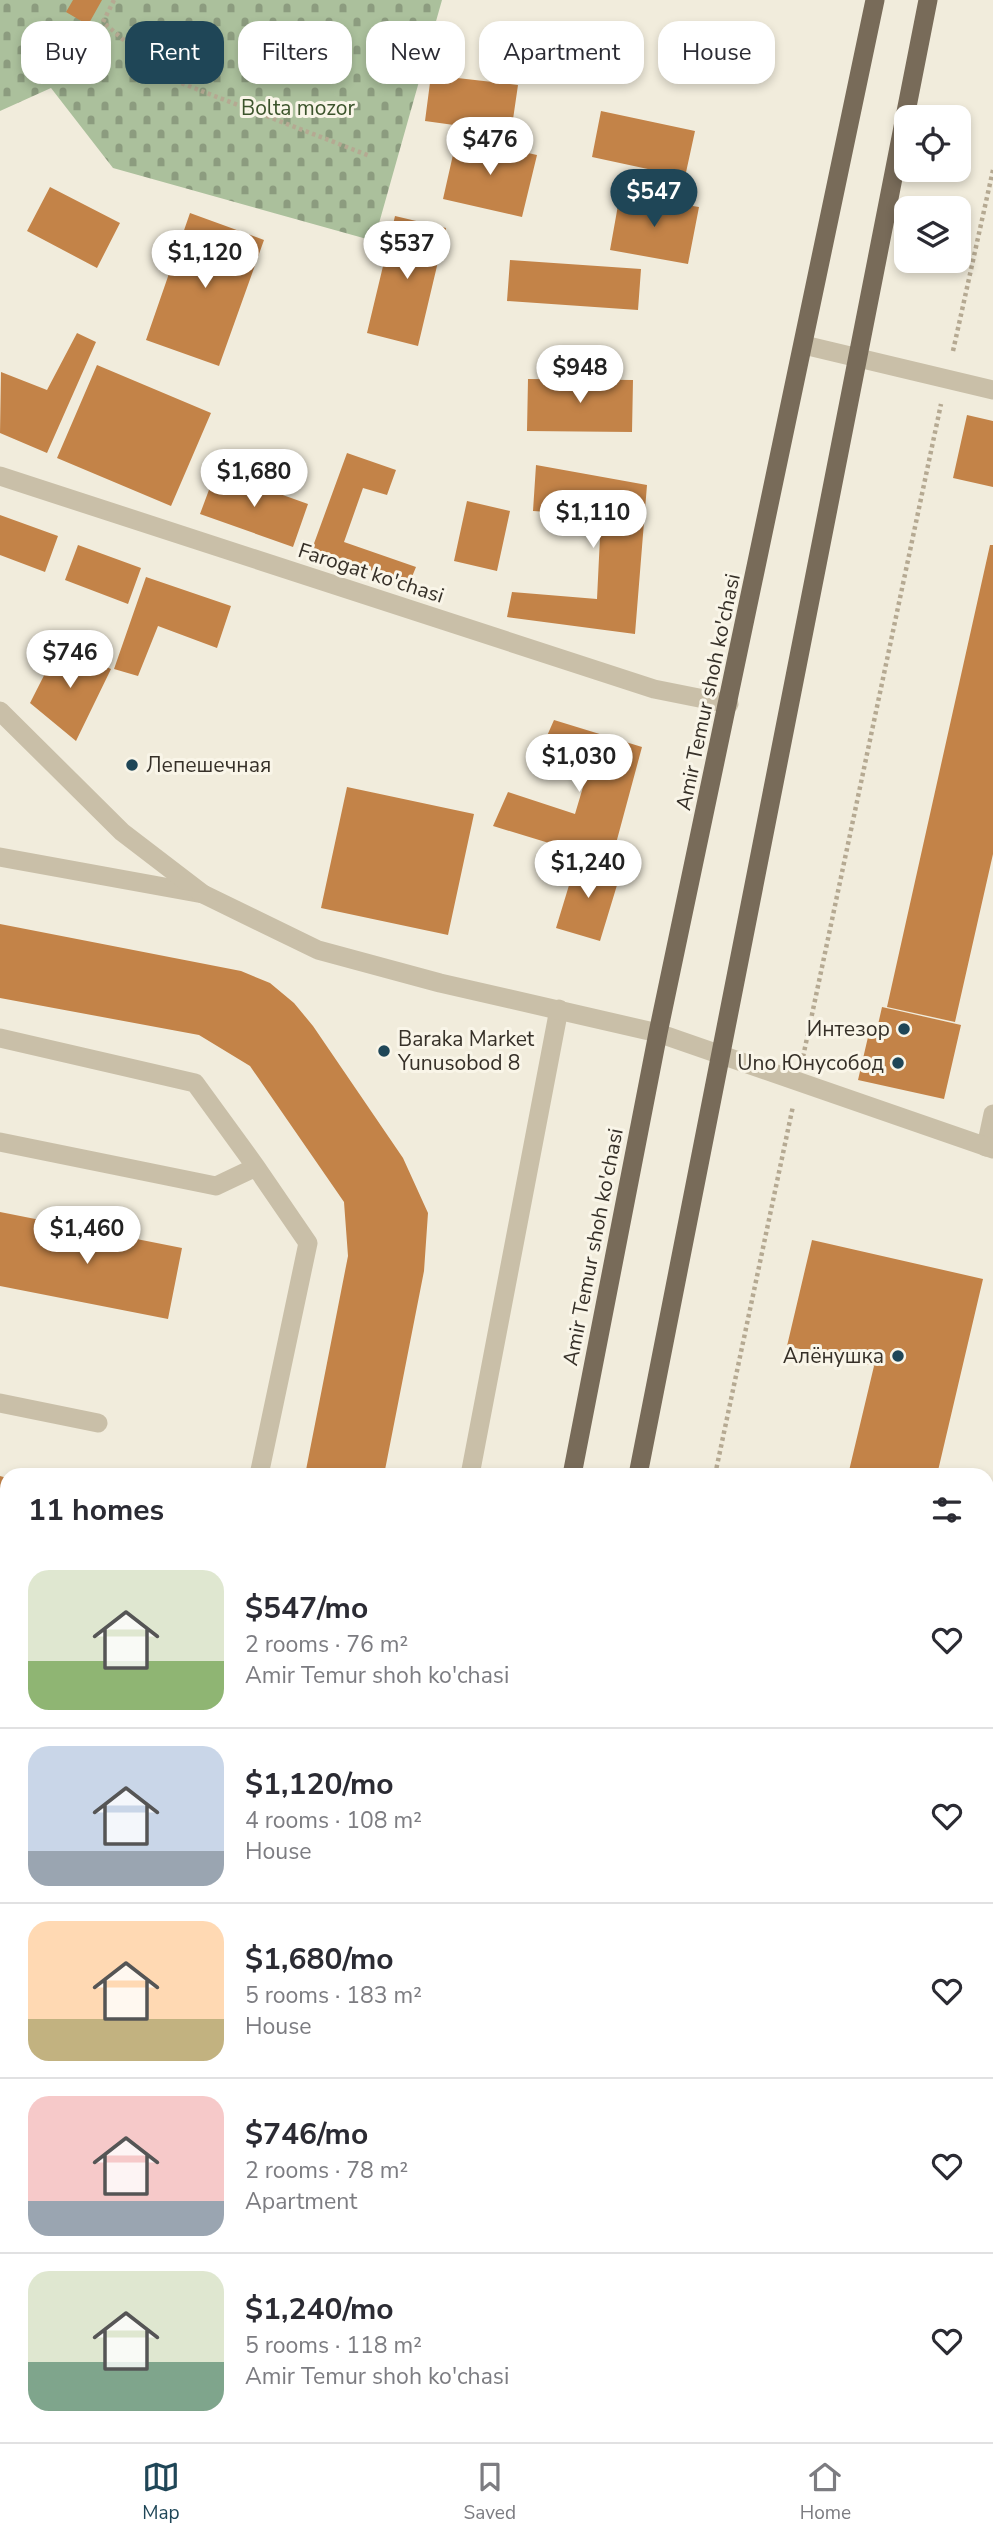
<!DOCTYPE html>
<meta charset="utf-8">
<style>
body{margin:0;font-family:"Nunito Sans",sans-serif;background:#f7f7f7;color:#2b2b33;height:100vh;display:flex;flex-direction:column;font-size:26px;white-space:nowrap}
*{box-sizing:border-box;margin:0}
p{font-size:23px;color:#7c7c81}
.icon{flex:none;width:38px;height:38px;fill:none;stroke:currentColor;stroke-width:2;stroke-linecap:round;stroke-linejoin:round}
.map{position:relative;flex:1;overflow:hidden}
.side{position:absolute;left:0px;top:1468px;width:994px;height:975px;display:flex;flex-direction:column;background:#fff;border-radius:21px 21px 0 0;box-shadow:0 4px 10px #0003}
.side>*{flex:none}
.hud{position:absolute;left:21px;top:21px;width:952px;height:63px;display:flex;gap:14px}
.fabs{position:absolute;left:894px;top:105px;display:grid;gap:14px}
.fabs a{display:grid;place-items:center;width:77px;height:77px;border-radius:14px;background:#fff;box-shadow:0 4px 10px #0003;font-size:35px}
.price{position:absolute;translate:-50% -60px;padding:0 16px;border-radius:24px;background:#fff;color:#222;font-size:23px;line-height:46px;filter:drop-shadow(0 2px 4px #0008)}
.price::after{content:'';position:absolute;left:50%;top:42px;width:21px;height:16px;margin-left:-10px;background:inherit;clip-path:polygon(0 0,100% 0,50% 100%)}
.price.current{background:#1f4657;color:#fff}
ul{padding:0;list-style:none}
li{display:flex;align-items:center;gap:21px;height:175px;padding:0 28px}
li+li{border-top:2px solid #e1e1e2}
li span{display:grid;place-items:center;flex:none;width:196px;height:140px;border-radius:21px;color:#555}
li>.icon{margin-inline-start:auto}
span .icon{width:84px;height:84px;fill:#fffc;stroke-width:1}
li b{font-size:30px}
h2{display:flex;justify-content:space-between;align-items:center;height:84px;padding:0 28px;font-size:30px}
.tag{padding:0 24px;border-radius:21px;background:#fff;box-shadow:0 4px 10px #0003;font-size:24px;line-height:63px}
.tag.current{background:#1f4657;color:#fff}
.tab-bar{display:flex;justify-content:space-around;align-items:center;height:98px;border-top:2px solid #e1e1e2;background:#fff;font-size:19px;color:#7c7c81}
.tab-bar a{display:grid;justify-items:center;gap:4px}
.tab-bar .current{color:#1f4657}
.map>svg:first-child{display:block}
.grass{fill:#abc09c}
.forest{fill:url(#forest-firs)}
.cemetery{fill:url(#cemetery-stones)}
.building{fill:#c38348}
.lines{fill:none;stroke-linecap:round;stroke-linejoin:round}
.path{stroke:#b5a992;stroke-width:4.5;stroke-dasharray:3.5 3.5;stroke-linecap:butt}
.service{stroke:#c9bfa8;stroke-width:19}
.minor{stroke:#c9bfa8;stroke-width:19}
.secondary{stroke:#9d8f79;stroke-width:19}
.primary{stroke:#786b59;stroke-width:19}
.poi-dot{fill:#1f4657;stroke:#f9f5e8;stroke-width:2.5}
.labels{text-anchor:middle;stroke-width:6;stroke-linejoin:round;paint-order:stroke}
.park-label{font-size:21px;fill:#3c542c;stroke:#f9f5e8}
.street-label{font-size:21px;fill:#363028;stroke:#f9f5e8}
.poi-label{font-size:21px;fill:#363028;stroke:#f9f5e8;text-anchor:end}
</style>
<div class="map">
<svg width="993" height="2442" viewBox="0 0 993 2442">
<defs>
<pattern id="forest-firs" width="22" height="20" patternUnits="userSpaceOnUse" patternTransform="scale(1.75)"><rect width="22" height="20" fill="#abc09c"/><path d="M5 1l3.5 6h-7zM16 11l3.5 6h-7z" fill="#8c9c7f"/></pattern>
<pattern id="cemetery-stones" width="16" height="16" patternUnits="userSpaceOnUse" patternTransform="scale(1.75)"><rect width="16" height="16" fill="#abc09c"/><path d="M2 7V4a2 2 0 0 1 4 0v3zM10 15v-3a2 2 0 0 1 4 0v3z" fill="#8c9c7f"/></pattern>
</defs>
<rect width="100%" height="100%" fill="#f1ecdc"/>
<path class="grass" d="M 259,2436 L 397,2436 L 401,2442 L 248,2442 Z"/>
<path class="forest" d="M 993,2049 L 993,2127 L 987,2126 L 987,2074 Z"/>
<path class="cemetery" d="M 0,0 L 442,0 L 374,241 L 113,168 L 51,88 L 0,111 Z"/>
<path class="building" d="M 73,0 L 102,0 L 88,25 L 66,12 Z
M 431,75 L 518,85 L 511,133 L 425,121 Z
M 601,111 L 695,131 L 685,177 L 592,157 Z
M 457,137 L 537,155 L 522,217 L 443,199 Z
M 50,187 L 120,223 L 97,268 L 27,231 Z
M 620,194 L 699,207 L 688,264 L 610,250 Z
M 190,213 L 264,240 L 219,366 L 146,340 Z
M 395,216 L 446,228 L 418,346 L 367,333 Z
M 510,260 L 641,269 L 638,310 L 507,301 Z
M 77,333 L 96,342 L 47,453 L 0,433 L 1,372 L 47,390 Z
M 97,365 L 211,413 L 171,506 L 57,458 Z
M 528,379 L 633,380 L 632,432 L 527,431 Z
M 967,415 L 993,421 L 993,487 L 953,478 Z
M 347,453 L 396,470 L 387,495 L 363,488 L 344,542 L 416,567 L 409,584 L 312,549 Z
M 536,465 L 647,485 L 635,634 L 507,617 L 512,592 L 597,599 L 600,537 L 575,533 L 578,514 L 533,511 Z
M 216,471 L 308,504 L 293,547 L 200,514 Z
M 467,501 L 510,511 L 497,571 L 454,561 Z
M 0,515 L 58,536 L 45,572 L 0,555 Z
M 78,545 L 141,568 L 128,604 L 65,580 Z
M 990,545 L 993,545 L 993,854 L 955,1022 L 887,1007 Z
M 146,577 L 231,606 L 217,648 L 158,626 L 138,676 L 114,669 Z
M 59,646 L 111,669 L 76,741 L 30,703 Z
M 554,720 L 642,747 L 611,862 L 493,826 L 508,792 L 575,814 L 586,777 L 539,754 Z
M 347,787 L 474,814 L 448,935 L 321,908 Z
M 577,859 L 621,872 L 600,941 L 556,928 Z
M 0,924 L 241,971 L 270,983 L 294,1003 L 313,1026 L 403,1158 L 428,1213 L 424,1271 L 384,1475 L 305,1475 L 348,1256 L 344,1202 L 250,1066 L 199,1035 L 0,998 Z
M 882,1007 L 961,1025 L 944,1099 L 858,1080 L 868,1037 L 875,1038 Z
M 0,1212 L 182,1248 L 168,1319 L 0,1286 Z
M 812,1240 L 983,1279 L 937,1475 L 848,1475 L 874,1366 L 787,1346 Z
M 0,1476 L 7,1478 L 7,1554 L 0,1552 Z
M 987,1584 L 993,1586 L 993,1683 L 987,1681 Z
M 0,1745 L 7,1746 L 7,1821 L 0,1820 Z
M 992,1955 L 993,1955 L 993,1978 L 987,1977 Z
M 987,2216 L 993,2217 L 993,2289 L 987,2288 Z"/>
<g class="lines">
<path class="path" d="M 114,0 L 103,22 L 135,50 L 155,73 L 370,156
M 953,351 L 993,170
M 803,1057 L 941,404
M 715,1475 L 793,1106
M 0,2359 L 7,2360
M 734,2436 L 797,2442"/>
<path class="service" d="M 804,345 L 993,390
M 0,476 L 654,689 L 729,704
M 0,857 L 203,894
M 0,1038 L 195,1083 L 256,1167
M 0,1142 L 216,1186 L 256,1167 L 308,1243 L 259,1475
M 986,1147 L 993,1114
M 0,1403 L 98,1423
M 470,1475 L 559,1009
M 0,1684 L 7,1686
M 987,1775 L 993,1776
M 987,1832 L 993,1833
M 0,1940 L 7,1941
M 0,2100 L 7,2053
M 0,2165 L 0,2214
M 987,2172 L 993,2174
M 0,2274 L 7,2283
M 987,2371 L 993,2372"/>
<path class="minor" d="M 0,711 L 122,832 L 203,894 L 318,950 L 440,983 L 658,1033 L 993,1149"/>
<path class="secondary" d="M 155,2442 L 172,2436"/>
<path class="primary" d="M 572,1475 L 658,1033 L 875,0
M 638,1475 L 928,0
M 425,2436 L 429,2442
M 487,2436 L 495,2442
M 191,2442 L 198,2436
M 467,2442 L 467,2436"/>
</g>
<g class="poi-dot">
<circle cx="132" cy="765" r="7"/>
<circle cx="904" cy="1029" r="7"/>
<circle cx="384" cy="1051" r="7"/>
<circle cx="898" cy="1063" r="7"/>
<circle cx="898" cy="1356" r="7"/>
</g>
<g class="labels">
<g class="park-label">
<text x="298" y="115">Bolta mozor</text>
</g>
<g class="street-label">
<text transform="translate(371 573) rotate(18)" y="7">Farogat ko'chasi</text>
<text transform="translate(708 692) rotate(-78)" y="7">Amir Temur shoh ko'chasi</text>
<text transform="translate(593 1247) rotate(-79)" y="7">Amir Temur shoh ko'chasi</text>
</g>
<g class="poi-label">
<text x="146" y="772" text-anchor="start">Лепешечная</text>
<text x="890" y="1036">Интезор</text>
<text x="398" y="1046" text-anchor="start">Baraka Market<tspan x="398" dy="24">Yunusobod 8</tspan></text>
<text x="884" y="1070">Uno Юнусобод</text>
<text x="884" y="1363">Алёнушка</text>
</g>
</g>
</svg>
<div class="fabs">
<a><svg class="icon" aria-label="locate" viewBox="0 0 24 24"><circle cx="12" cy="12" r="6"/><path d="M12 2v4M12 18v4M2 12h4M18 12h4"/></svg></a>
<a><svg class="icon" aria-label="layers" viewBox="0 0 24 24"><path d="M12 4l9 5-9 5-9-5zM3 14l9 5 9-5"/></svg></a>
</div>
<b class="price" style="left:490px;top:177px">$476</b>
<b class="price current" style="left:654px;top:229px">$547</b>
<b class="price" style="left:407px;top:281px">$537</b>
<b class="price" style="left:205px;top:290px">$1,120</b>
<b class="price" style="left:580px;top:405px">$948</b>
<b class="price" style="left:254px;top:509px">$1,680</b>
<b class="price" style="left:593px;top:550px">$1,110</b>
<b class="price" style="left:70px;top:690px">$746</b>
<b class="price" style="left:579px;top:794px">$1,030</b>
<b class="price" style="left:588px;top:900px">$1,240</b>
<b class="price" style="left:87px;top:1266px">$1,460</b>
<div class="hud">
<a class="tag">Buy</a>
<a class="tag current">Rent</a>
<a class="tag">Filters</a>
<a class="tag">New</a>
<a class="tag">Apartment</a>
<a class="tag">House</a>
</div>
<section class="side">
<h2>11 homes<svg class="icon" aria-label="filters" viewBox="0 0 24 24"><path d="M4 7h16M4 17h16"/><circle cx="9" cy="7" r="2"/><circle cx="15" cy="17" r="2"/></svg></h2>
<ul>
<li><span style="background:linear-gradient(#dfe7d0 65%,#8fb573 0)"><svg class="icon" aria-label="home" viewBox="0 0 24 24"><path d="M3 11l9-7 9 7M6 9v11h12V9"/></svg></span><div><b>$547/mo</b><p>2 rooms · 76 m²</p><p>Amir Temur shoh ko'chasi</p></div><svg class="icon" aria-label="heart" viewBox="0 0 24 24"><path d="M12 20l-8-8c-3-5 5-10 8-4 3-6 11-1 8 4z"/></svg></li>
<li><span style="background:linear-gradient(#c9d6e8 75%,#9aa5b1 0)"><svg class="icon" aria-label="home" viewBox="0 0 24 24"><path d="M3 11l9-7 9 7M6 9v11h12V9"/></svg></span><div><b>$1,120/mo</b><p>4 rooms · 108 m²</p><p>House</p></div><svg class="icon" aria-label="heart" viewBox="0 0 24 24"><path d="M12 20l-8-8c-3-5 5-10 8-4 3-6 11-1 8 4z"/></svg></li>
<li><span style="background:linear-gradient(#ffd9b3 70%,#c2b280 0)"><svg class="icon" aria-label="home" viewBox="0 0 24 24"><path d="M3 11l9-7 9 7M6 9v11h12V9"/></svg></span><div><b>$1,680/mo</b><p>5 rooms · 183 m²</p><p>House</p></div><svg class="icon" aria-label="heart" viewBox="0 0 24 24"><path d="M12 20l-8-8c-3-5 5-10 8-4 3-6 11-1 8 4z"/></svg></li>
<li><span style="background:linear-gradient(#f6c9c9 75%,#9aa5b1 0)"><svg class="icon" aria-label="home" viewBox="0 0 24 24"><path d="M3 11l9-7 9 7M6 9v11h12V9"/></svg></span><div><b>$746/mo</b><p>2 rooms · 78 m²</p><p>Apartment</p></div><svg class="icon" aria-label="heart" viewBox="0 0 24 24"><path d="M12 20l-8-8c-3-5 5-10 8-4 3-6 11-1 8 4z"/></svg></li>
<li><span style="background:linear-gradient(#dfe7d0 65%,#7fa58c 0)"><svg class="icon" aria-label="home" viewBox="0 0 24 24"><path d="M3 11l9-7 9 7M6 9v11h12V9"/></svg></span><div><b>$1,240/mo</b><p>5 rooms · 118 m²</p><p>Amir Temur shoh ko'chasi</p></div><svg class="icon" aria-label="heart" viewBox="0 0 24 24"><path d="M12 20l-8-8c-3-5 5-10 8-4 3-6 11-1 8 4z"/></svg></li>
</ul>
</section>
</div>
<nav class="tab-bar">
<a class="current"><svg class="icon" aria-label="map" viewBox="0 0 24 24"><path d="M3 6l6-2 6 2 6-2v14l-6 2-6-2-6 2zM9 4v14M15 6v14"/></svg>Map</a>
<a><svg class="icon" aria-label="saved" viewBox="0 0 24 24"><path d="M7 4h10v16l-5-4-5 4z"/></svg>Saved</a>
<a><svg class="icon" aria-label="home" viewBox="0 0 24 24"><path d="M3 11l9-7 9 7M6 9v11h12V9"/></svg>Home</a>
</nav>
